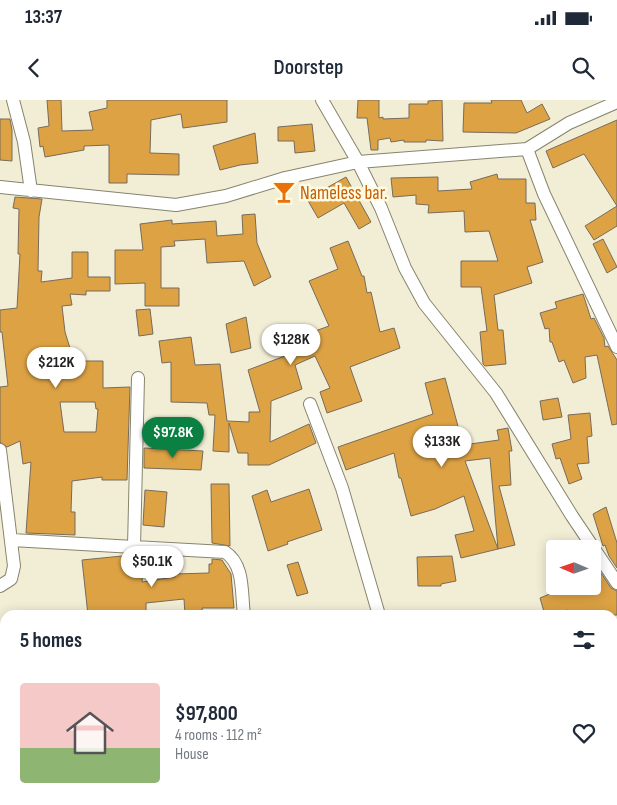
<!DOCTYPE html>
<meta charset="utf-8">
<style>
body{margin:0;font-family:"Sofia Sans Condensed",sans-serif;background:#f6f6f7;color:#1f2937;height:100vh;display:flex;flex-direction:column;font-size:19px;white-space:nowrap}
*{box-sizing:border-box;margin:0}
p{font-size:16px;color:#747a83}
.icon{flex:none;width:28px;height:28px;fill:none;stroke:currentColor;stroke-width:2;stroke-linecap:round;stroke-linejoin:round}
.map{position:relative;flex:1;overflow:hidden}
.sheet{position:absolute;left:0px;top:510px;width:618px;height:195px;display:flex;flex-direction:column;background:#fff;border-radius:15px 15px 0 0;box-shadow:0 2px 12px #0003}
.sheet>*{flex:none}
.needle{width:32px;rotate:272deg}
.buttons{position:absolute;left:546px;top:440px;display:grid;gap:10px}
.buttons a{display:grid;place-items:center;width:55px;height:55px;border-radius:5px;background:#fff;box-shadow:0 2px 12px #0003;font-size:25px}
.price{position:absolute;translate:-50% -42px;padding:0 11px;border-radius:18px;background:#fff;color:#222;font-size:16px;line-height:32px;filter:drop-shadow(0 1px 2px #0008)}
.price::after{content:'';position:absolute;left:50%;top:30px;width:15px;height:11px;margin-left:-8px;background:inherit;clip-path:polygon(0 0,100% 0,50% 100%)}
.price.active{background:#0b8043;color:#fff}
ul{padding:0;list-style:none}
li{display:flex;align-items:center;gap:15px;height:125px;padding:0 20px}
li span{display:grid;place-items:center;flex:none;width:140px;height:100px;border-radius:5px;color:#555}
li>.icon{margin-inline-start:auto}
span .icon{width:60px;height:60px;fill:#fffc;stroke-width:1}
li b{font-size:21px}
h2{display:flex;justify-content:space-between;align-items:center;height:60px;padding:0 20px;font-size:21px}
.status{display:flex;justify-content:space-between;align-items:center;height:35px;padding:0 25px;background:#fff;direction:ltr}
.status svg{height:14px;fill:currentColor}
header{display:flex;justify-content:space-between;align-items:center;height:65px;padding:0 20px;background:#fff;font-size:22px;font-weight:600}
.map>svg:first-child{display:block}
.building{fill:#dda244;stroke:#786b59;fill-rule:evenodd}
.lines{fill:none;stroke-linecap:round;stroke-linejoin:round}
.minor-casing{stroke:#87846e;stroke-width:14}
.secondary-casing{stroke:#87846e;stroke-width:19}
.minor{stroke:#fff;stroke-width:12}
.secondary{stroke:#f7d5cf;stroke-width:18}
.labels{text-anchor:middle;stroke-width:5;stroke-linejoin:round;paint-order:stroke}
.food-label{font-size:19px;fill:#c56008;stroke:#fffbe3;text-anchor:start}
</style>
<div class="status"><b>13:37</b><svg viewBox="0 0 49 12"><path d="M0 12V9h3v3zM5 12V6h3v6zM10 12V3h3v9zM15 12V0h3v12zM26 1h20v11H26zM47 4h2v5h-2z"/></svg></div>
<header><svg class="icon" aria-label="back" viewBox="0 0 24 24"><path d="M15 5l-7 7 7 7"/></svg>Doorstep<svg class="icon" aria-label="search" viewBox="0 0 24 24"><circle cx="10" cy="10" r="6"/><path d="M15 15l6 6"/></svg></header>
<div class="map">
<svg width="617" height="705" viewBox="0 0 617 705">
<rect width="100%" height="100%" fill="#f2eed6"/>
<path class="building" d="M 47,0 L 61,0 L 62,31 L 93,30 L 89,12 L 107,8 L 107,0 L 227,0 L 227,22 L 183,28 L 181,14 L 151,20 L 150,53 L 179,54 L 179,75 L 127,74 L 127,83 L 109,83 L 109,45 L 84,46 L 84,50 L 45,57 L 43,46 L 40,47 L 38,28 L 49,26 Z
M 358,0 L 379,0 L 379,18 L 383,17 L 383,19 L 409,18 L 409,4 L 428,4 L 428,1 L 442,0 L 443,41 L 426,40 L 426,42 L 404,42 L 404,40 L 391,42 L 390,38 L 378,40 L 378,50 L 371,50 L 367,18 L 357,18 Z
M 491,0 L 521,0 L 527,13 L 542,4 L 550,19 L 516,33 L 463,32 L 464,3 L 492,3 Z
M 0,19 L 10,19 L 12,30 L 12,61 L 0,60 Z
M 617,20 L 617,126 L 594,140 L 585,126 L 617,106 L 584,54 L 553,68 L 546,51 Z
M 312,24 L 315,51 L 295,53 L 294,41 L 278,41 L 278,27 Z
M 255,33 L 258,63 L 240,65 L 220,70 L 213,46 Z
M 497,74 L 498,79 L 526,79 L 526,103 L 535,103 L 536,120 L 530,120 L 543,162 L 527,167 L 532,183 L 494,195 L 498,230 L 503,230 L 506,264 L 485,266 L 483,264 L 480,232 L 487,231 L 481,187 L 461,187 L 461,161 L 498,161 L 489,131 L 465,132 L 464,111 L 428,113 L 429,105 L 416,104 L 416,95 L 393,97 L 391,78 L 438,77 L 438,91 L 472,89 L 470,82 Z
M 346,77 L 371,122 L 359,129 L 344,103 L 318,118 L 307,99 Z
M 15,97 L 42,99 L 39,117 L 38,171 L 42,171 L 41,182 L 72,178 L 72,152 L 88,152 L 88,177 L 110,177 L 110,191 L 86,191 L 86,195 L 70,194 L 72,205 L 62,206 L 65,232 L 74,261 L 103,261 L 103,288 L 130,287 L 127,380 L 102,380 L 102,377 L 72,381 L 71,412 L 75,412 L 75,435 L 26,433 L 31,362 L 23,364 L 20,341 L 7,347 L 0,342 L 0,287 L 8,286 L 2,232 L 0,232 L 0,210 L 17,208 L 20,154 L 18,154 L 19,109 L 13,108 ZM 60,302 L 95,302 L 96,309 L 98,309 L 96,332 L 64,332 Z
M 255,114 L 257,143 L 271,177 L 254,186 L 244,161 L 207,163 L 205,139 L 174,141 L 175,146 L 161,147 L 161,188 L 179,188 L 179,206 L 145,206 L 145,183 L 115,184 L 115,150 L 143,150 L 140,124 L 172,120 L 172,124 L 216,121 L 217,136 L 243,134 L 242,115 Z
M 603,139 L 617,167 L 607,173 L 593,144 Z
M 348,141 L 362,176 L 364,176 L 367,193 L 371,192 L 380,232 L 394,228 L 400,248 L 350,267 L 362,301 L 327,313 L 320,292 L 330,288 L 315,256 L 295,265 L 302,289 L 271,301 L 270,342 L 309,324 L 316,343 L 269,365 L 248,365 L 248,353 L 238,353 L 229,323 L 229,352 L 213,351 L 215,315 L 209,315 L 207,303 L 171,302 L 171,262 L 162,263 L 159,241 L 191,237 L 195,265 L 220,264 L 227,321 L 249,322 L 249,312 L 260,312 L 248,270 L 311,246 L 307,234 L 329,226 L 309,181 L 338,169 L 330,148 Z
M 583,194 L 591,219 L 594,218 L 604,238 L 605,247 L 608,246 L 617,260 L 617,324 L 612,325 L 597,255 L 585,257 L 586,278 L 573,283 L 564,260 L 559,262 L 552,242 L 550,242 L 549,228 L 545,229 L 540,213 L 557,208 L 555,202 Z
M 150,209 L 153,234 L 139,236 L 136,210 Z
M 246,217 L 251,248 L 231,253 L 226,224 Z
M 445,278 L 463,345 L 499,340 L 497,330 L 508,328 L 512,351 L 509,351 L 511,385 L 499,386 L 515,445 L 498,449 L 490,358 L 465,361 L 498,449 L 461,458 L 455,435 L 474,431 L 464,396 L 435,409 L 411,416 L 401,378 L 399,378 L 394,353 L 346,370 L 338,347 L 433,314 L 425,283 Z
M 558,298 L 562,317 L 543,320 L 540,301 Z
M 590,313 L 592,336 L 587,337 L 589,363 L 577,364 L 582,379 L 569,384 L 560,358 L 556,359 L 552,344 L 571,339 L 568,315 Z
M 144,348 L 203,351 L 201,370 L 144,368 Z
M 211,384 L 229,384 L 230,446 L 212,443 Z
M 309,389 L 322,430 L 287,442 L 288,444 L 268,451 L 252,396 L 267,390 L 271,402 Z
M 145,390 L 167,392 L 164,427 L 143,425 Z
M 606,407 L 617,443 L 617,468 L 609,456 L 605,445 L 603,446 L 593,414 Z
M 132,455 L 132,460 L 144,461 L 142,482 L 175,477 L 175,474 L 209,473 L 209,464 L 212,464 L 212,459 L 222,460 L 231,474 L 234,508 L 202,508 L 203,515 L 185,515 L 184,499 L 146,503 L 146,515 L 88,515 L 82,460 Z
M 452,456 L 456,481 L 441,484 L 441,486 L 418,486 L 417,457 Z
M 298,462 L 308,493 L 297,496 L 287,465 Z
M 601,473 L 611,488 L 617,491 L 617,515 L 570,515 L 568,510 L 545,515 L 540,498 L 569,486 L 592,486 L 592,477 Z"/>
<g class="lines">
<defs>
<path id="minor" d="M 13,0 L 24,42 L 31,91
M 322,0 L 358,62 L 381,108 L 405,168 L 424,203 L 496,293 L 572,416 L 617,483
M 527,49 L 569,23 L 617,2
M 0,87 L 176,105 L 226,96 L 285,78 L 358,62 L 527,49 L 544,94 L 617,247
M 138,278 L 134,447 L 225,452 C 245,465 241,493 244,515
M 310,304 L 342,388 L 379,515
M 0,350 L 14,466 L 11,479 L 0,486
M 12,440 L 134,447
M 310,700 L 313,705"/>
<path id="secondary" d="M 612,593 L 617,591
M 413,705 L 421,700"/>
</defs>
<use href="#minor" class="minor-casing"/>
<use href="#secondary" class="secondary-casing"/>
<use href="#minor" class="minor"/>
<use href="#secondary" class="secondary"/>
</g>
<defs>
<symbol id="bar-bare" viewBox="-9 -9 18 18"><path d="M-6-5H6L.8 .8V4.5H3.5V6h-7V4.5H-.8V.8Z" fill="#e8710a" stroke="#fffbe3" stroke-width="2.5" paint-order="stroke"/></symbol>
</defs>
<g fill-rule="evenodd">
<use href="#bar-bare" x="268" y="76" width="32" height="32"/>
</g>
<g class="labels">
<g class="food-label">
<text x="300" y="99">Nameless bar.</text>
</g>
</g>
</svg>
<div class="buttons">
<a><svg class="needle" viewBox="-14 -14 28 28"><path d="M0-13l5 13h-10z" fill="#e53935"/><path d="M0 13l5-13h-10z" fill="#747a83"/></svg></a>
</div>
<b class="price" style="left:291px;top:266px">$128K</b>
<b class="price" style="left:56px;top:289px">$212K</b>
<b class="price active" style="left:173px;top:359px">$97.8K</b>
<b class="price" style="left:442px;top:368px">$133K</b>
<b class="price" style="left:152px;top:488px">$50.1K</b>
<section class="sheet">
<h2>5 homes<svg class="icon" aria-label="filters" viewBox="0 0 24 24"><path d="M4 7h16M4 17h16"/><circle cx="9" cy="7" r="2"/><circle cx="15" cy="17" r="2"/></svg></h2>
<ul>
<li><span style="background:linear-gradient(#f6c9c9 65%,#8fb573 0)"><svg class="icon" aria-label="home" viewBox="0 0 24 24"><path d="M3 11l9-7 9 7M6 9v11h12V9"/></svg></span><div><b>$97,800</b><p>4 rooms · 112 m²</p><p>House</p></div><svg class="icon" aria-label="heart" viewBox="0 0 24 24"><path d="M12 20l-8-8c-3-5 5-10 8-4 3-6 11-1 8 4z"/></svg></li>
</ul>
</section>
</div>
